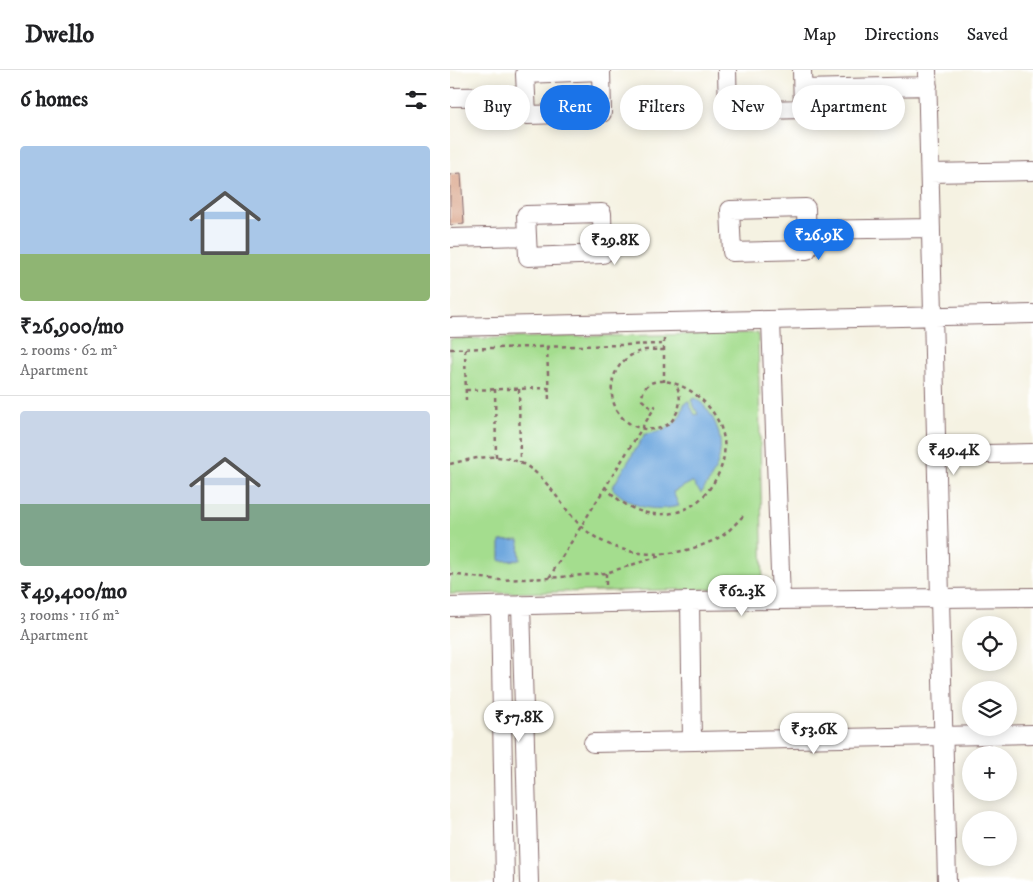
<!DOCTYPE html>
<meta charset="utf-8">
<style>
body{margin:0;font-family:"IM FELL DW Pica",serif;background:#f2f2f2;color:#202124;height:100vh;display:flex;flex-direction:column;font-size:19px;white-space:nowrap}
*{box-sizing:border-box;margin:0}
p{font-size:16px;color:#757577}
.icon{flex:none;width:28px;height:28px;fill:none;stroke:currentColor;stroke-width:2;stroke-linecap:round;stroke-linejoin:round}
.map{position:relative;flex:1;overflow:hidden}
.side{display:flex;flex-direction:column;background:#fff;width:450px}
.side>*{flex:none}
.banner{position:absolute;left:15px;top:15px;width:475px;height:45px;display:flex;gap:10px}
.controls{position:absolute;left:512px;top:546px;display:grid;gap:10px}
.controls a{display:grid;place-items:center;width:55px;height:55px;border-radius:50%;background:#fff;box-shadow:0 2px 12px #0003;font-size:25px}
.price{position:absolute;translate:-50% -42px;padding:0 11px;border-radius:18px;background:#fff;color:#222;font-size:16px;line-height:32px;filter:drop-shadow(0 1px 2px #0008)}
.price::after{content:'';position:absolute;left:50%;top:30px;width:15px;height:11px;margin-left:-8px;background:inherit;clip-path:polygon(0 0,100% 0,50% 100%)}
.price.selected{background:#1a73e8;color:#fff}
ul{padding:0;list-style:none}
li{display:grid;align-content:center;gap:10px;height:265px;padding:0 20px}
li+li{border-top:1px solid #e0e0e0}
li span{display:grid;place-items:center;height:155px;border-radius:5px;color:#555}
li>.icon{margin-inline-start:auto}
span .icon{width:90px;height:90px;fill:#fffc;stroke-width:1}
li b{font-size:21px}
h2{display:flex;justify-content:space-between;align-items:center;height:60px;padding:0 20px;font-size:21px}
.chip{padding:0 18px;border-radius:22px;background:#fff;box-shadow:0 2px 12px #0003;font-size:18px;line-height:45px}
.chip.selected{background:#1a73e8;color:#fff}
header{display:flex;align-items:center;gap:30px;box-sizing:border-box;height:70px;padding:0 25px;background:#fff;border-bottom:1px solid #e0e0e0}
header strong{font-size:24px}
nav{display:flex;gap:28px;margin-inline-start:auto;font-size:18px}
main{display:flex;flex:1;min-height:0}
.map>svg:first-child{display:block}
.green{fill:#a4dd8e;stroke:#777e5c}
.water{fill:#6fa8de;stroke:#5c6484}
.building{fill:#d69c7f}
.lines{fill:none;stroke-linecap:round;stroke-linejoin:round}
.minor-casing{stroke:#86696b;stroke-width:20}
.path{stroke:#86696b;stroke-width:2.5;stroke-dasharray:4 4;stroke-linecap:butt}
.minor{stroke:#fff;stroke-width:18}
</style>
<header>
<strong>Dwello</strong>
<nav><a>Map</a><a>Directions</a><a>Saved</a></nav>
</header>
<main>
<section class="side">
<h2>6 homes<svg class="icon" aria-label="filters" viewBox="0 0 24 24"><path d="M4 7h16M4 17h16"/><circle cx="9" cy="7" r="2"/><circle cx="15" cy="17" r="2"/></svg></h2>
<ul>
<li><span style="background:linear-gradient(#a9c7e8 70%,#8fb573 0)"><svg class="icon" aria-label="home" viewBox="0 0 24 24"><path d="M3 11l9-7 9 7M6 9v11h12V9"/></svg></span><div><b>₹26,900/mo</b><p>2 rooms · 62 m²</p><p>Apartment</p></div></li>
<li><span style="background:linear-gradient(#c9d6e8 60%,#7fa58c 0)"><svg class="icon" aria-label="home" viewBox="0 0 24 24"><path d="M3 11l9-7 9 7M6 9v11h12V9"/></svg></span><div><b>₹49,400/mo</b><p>3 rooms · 116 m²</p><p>Apartment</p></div></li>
</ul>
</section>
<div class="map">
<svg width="583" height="812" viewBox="0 0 583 812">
<rect width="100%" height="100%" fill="#fff"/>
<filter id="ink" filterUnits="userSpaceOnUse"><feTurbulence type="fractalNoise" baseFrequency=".02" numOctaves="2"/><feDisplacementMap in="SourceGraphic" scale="10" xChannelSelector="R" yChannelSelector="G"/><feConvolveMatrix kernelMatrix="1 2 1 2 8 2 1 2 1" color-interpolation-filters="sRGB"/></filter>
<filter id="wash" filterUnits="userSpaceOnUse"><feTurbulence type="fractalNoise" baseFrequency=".0096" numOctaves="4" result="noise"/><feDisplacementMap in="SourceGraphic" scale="20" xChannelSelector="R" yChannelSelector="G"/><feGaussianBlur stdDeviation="1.12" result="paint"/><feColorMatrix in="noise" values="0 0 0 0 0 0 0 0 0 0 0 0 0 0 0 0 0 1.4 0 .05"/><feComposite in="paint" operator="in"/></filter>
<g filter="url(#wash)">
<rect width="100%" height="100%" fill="#f5f2e2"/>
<path class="green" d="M 308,263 L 313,518 L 0,524 L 0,269 Z"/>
<path class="water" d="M 245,328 C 252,332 256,338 261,345 C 278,373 270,399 251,423 L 242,412 L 223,422 L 229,436 C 202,442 182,438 162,418 L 195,364 C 215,362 230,355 234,334 L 238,331 L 245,345 L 248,344 L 241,330 Z
M 69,470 L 70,490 L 50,491 L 50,471 Z"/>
<g id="blocks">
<path class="building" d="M 11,103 L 14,154 L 0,155 L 0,104 Z"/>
</g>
</g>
<g filter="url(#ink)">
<use href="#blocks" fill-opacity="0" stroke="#86696b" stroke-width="1"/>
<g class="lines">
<defs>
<path id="minor" d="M 277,0 L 278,41 L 353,39 L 352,0
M 477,0 L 497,812
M 151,1 L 152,43 L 77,45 L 75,4 Z
M 353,19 L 478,16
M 0,27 L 76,26
M 480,103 L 583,101
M 356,138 L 357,180 L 282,182 L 280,140 Z
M 152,143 L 153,184 L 78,187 L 76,145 Z
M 357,160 L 481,158
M 0,168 L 77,166
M 321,250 L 331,530
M 0,257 L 583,244
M 487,385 L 583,383
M 240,531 L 242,671
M 71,535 L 79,812
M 50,536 L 55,812
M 0,537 L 240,531 L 583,527
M 143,673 L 583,664"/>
</defs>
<use href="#minor" class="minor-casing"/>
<path class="path" d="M 214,269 L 214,312
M 97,277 L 99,331
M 0,279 L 214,274
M 15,279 L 16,331
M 214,280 C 207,280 197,279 191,281 C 144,296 157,364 205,359 C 215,358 222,353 226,344 C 231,336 231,324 226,315
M 45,319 L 46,387
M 69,319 L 70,392
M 16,320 L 98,318
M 0,394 C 24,388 47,382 71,393 C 98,406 110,436 131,456 C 168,491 226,491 270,467 C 279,462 287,452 295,444
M 155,417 C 169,432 184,442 204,444 C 227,446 247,437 260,418 C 316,341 192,278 192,330 L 201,338 L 206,336
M 156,503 L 156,516
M 0,504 L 49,510 L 99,508 L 156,503 L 213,485
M 99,508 L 205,337"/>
<use href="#minor" class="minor"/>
</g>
</g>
</svg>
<div class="controls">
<a><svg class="icon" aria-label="locate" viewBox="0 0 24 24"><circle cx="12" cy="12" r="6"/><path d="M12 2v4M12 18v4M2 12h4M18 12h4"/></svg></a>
<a><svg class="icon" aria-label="layers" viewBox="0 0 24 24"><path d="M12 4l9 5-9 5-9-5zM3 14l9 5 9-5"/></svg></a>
<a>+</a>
<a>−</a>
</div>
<b class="price selected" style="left:369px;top:191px">₹26.9K</b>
<b class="price" style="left:165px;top:196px">₹29.8K</b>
<b class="price" style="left:504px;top:406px">₹49.4K</b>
<b class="price" style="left:292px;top:547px">₹62.3K</b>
<b class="price" style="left:69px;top:673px">₹57.8K</b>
<b class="price" style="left:364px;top:685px">₹53.6K</b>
<div class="banner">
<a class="chip">Buy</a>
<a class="chip selected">Rent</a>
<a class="chip">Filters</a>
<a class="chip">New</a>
<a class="chip">Apartment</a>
</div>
</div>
</main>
